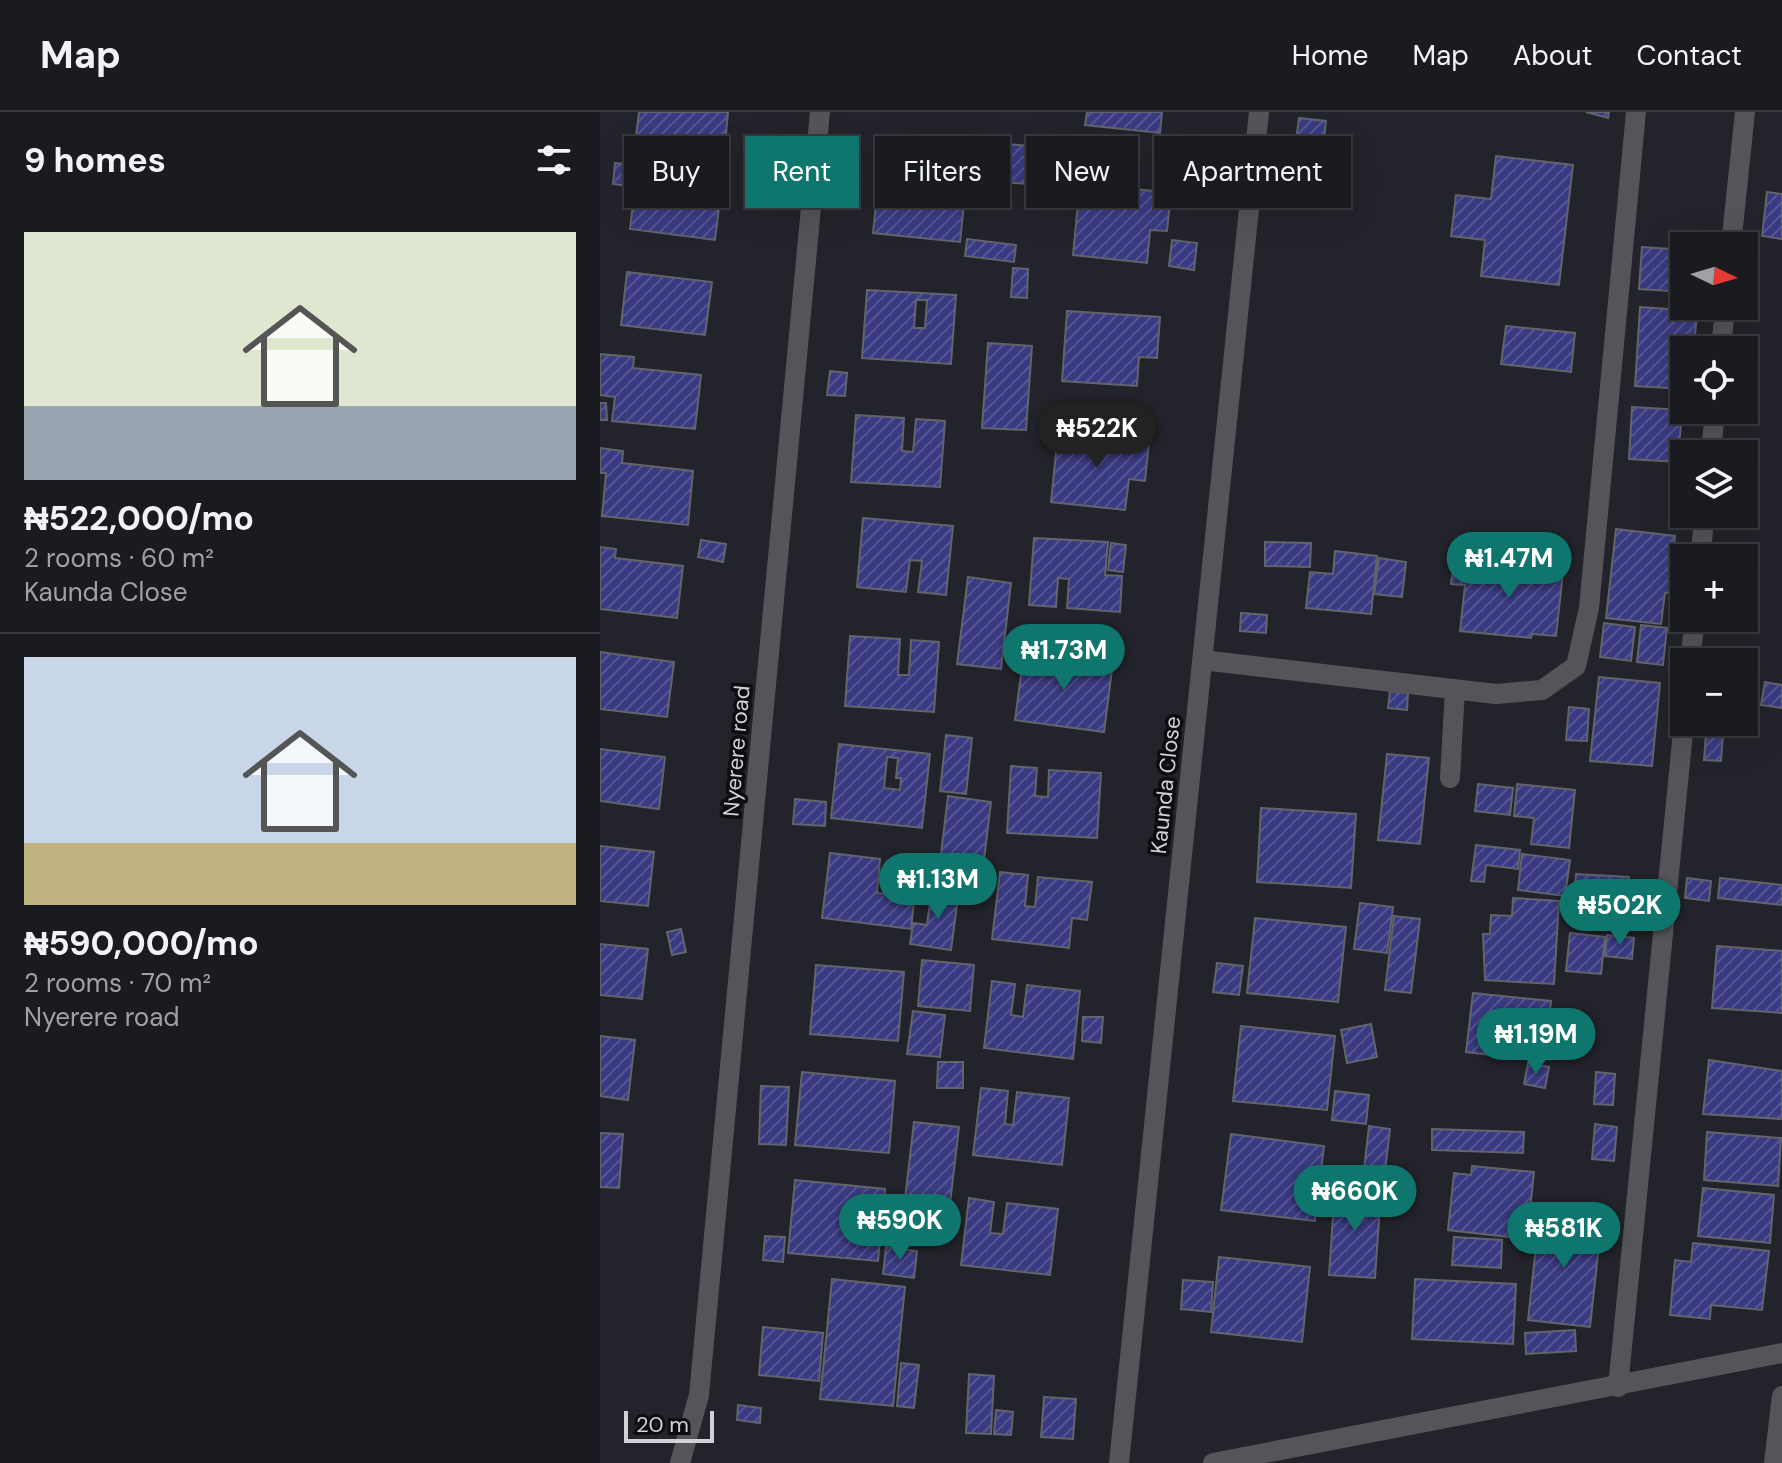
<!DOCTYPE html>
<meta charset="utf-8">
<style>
body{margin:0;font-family:"DM Sans",sans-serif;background:#27282d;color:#f1f3f6;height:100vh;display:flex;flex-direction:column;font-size:30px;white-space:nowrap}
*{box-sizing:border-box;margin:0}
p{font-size:26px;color:#9fa1a5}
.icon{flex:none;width:44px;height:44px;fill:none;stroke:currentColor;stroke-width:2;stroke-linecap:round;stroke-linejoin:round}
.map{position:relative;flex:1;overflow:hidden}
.drawer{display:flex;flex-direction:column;background:#1a1b20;width:600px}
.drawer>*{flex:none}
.hud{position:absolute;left:24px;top:24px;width:760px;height:72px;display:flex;gap:16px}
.needle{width:52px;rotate:95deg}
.controls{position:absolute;left:1070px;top:120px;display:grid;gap:16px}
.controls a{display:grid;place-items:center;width:88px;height:88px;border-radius:0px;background:#1a1b20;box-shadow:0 8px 32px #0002,0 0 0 2px #38393e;font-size:40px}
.scale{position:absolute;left:24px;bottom:20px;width:90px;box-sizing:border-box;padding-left:8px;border:4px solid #d1d2d7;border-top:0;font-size:22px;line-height:28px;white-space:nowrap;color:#d1d2d7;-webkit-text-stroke:6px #0d0d10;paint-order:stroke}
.price{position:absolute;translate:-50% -68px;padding:0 18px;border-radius:28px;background:#0f766e;color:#fff;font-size:26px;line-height:52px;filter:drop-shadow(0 2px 4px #0008)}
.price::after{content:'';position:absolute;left:50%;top:48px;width:24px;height:18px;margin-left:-12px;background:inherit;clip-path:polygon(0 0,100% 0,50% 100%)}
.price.current{background:#222;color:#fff}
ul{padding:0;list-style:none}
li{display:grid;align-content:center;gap:16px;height:424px;padding:0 24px}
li+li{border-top:2px solid #38393e}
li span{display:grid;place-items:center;height:248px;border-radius:0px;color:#555}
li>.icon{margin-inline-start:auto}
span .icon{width:144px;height:144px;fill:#fffc;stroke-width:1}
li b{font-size:34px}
h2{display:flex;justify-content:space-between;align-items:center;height:96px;padding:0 24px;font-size:34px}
.chip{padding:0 28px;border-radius:0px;background:#1a1b20;box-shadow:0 8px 32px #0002,0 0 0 2px #38393e;font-size:28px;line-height:72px}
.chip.current{background:#0f766e;color:#fff}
header{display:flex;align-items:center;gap:48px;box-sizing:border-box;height:112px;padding:0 40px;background:#1a1b20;border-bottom:2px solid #38393e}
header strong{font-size:38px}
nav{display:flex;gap:44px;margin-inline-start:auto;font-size:28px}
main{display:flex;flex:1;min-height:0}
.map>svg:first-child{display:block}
.building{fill:url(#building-hatch);stroke:#62646c;stroke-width:2;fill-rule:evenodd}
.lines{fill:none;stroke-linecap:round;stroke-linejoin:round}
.minor{stroke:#555559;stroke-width:20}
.labels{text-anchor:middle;stroke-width:7;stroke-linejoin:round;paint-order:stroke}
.street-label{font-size:22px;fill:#d1d2d7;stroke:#0d0d10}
</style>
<header>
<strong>Map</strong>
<nav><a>Home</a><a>Map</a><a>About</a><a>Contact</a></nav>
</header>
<main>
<section class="drawer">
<h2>9 homes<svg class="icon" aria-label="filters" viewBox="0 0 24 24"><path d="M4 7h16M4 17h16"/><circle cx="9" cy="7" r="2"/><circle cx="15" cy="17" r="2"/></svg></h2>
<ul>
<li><span style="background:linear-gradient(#dfe7d0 70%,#9aa5b1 0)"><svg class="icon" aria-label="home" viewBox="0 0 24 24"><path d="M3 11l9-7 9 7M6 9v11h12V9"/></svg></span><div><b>₦522,000/mo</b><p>2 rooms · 60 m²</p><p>Kaunda Close</p></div></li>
<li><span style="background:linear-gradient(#c9d6e8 75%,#c2b280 0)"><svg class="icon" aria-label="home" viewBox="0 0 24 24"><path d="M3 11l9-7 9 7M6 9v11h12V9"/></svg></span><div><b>₦590,000/mo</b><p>2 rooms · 70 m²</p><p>Nyerere road</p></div></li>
</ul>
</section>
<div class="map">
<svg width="1182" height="1351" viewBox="0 0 1182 1351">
<defs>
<pattern id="building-hatch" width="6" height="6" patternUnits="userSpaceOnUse" patternTransform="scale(2)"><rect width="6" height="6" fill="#3a3a82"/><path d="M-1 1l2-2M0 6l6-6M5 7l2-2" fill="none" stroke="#555693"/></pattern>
</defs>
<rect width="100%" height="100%" fill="#23242b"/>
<path class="building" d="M 39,0 L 128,0 L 125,33 L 36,24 Z
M 487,0 L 562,0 L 560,21 L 485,13 Z
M 986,0 L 1009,0 L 1008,6 Z
M 699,6 L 726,9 L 721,54 L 693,51 Z
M 406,32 L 456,36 L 453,74 L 403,70 Z
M 571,37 L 609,49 L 604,66 L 565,55 Z
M 896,44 L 973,53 L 959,173 L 881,164 L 885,128 L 851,124 L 856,83 L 891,87 Z
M 15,51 L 50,55 L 49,65 L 122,73 L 115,128 L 30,117 L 35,75 L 13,72 Z
M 280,53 L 367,62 L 360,130 L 273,121 ZM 326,65 L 338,66 L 336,93 L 324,92 Z
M 480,71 L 571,81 L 567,119 L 550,118 L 547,151 L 473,143 Z
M 1167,80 L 1182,82 L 1182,127 L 1162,124 Z
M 367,127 L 416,133 L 414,150 L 365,144 Z
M 572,128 L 597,131 L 594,158 L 569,154 Z
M 1042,135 L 1084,138 L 1084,180 L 1039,177 Z
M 413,156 L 428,157 L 427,186 L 411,185 Z
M 27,160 L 112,170 L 105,223 L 21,213 Z
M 267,178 L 356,183 L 351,252 L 262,246 ZM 316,188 L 327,188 L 325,216 L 314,216 Z
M 1040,195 L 1097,199 L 1094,238 L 1084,238 L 1084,277 L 1035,274 Z
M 467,199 L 560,205 L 557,246 L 539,245 L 537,274 L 462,269 Z
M 906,214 L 975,221 L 971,260 L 901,252 Z
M 388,231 L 432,234 L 426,318 L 382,316 Z
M 0,242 L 34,245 L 33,256 L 101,263 L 95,317 L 12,309 L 15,285 L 0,283 Z
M 230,259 L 247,261 L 245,284 L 227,283 Z
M 0,291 L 6,291 L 7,308 L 0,308 Z
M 1032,295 L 1082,298 L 1078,350 L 1029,347 Z
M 256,303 L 304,306 L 302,339 L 313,340 L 316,307 L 345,309 L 340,375 L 251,370 Z
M 458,321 L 549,331 L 545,369 L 529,367 L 525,398 L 451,390 Z
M 0,336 L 23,339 L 22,351 L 93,359 L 88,413 L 2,404 L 6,361 L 0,361 Z
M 263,406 L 353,414 L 346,483 L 318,480 L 322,449 L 310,448 L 306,480 L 257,475 Z
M 1016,417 L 1075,424 L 1069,481 L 1065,481 L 1061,512 L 1006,506 Z
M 434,426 L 508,430 L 505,463 L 522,464 L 520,500 L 467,496 L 469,467 L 458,466 L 456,495 L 429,493 Z
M 101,428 L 126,432 L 123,450 L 98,445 Z
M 665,430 L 711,431 L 710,455 L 665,454 Z
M 511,431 L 526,433 L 523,460 L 508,458 Z
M 0,435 L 16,437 L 15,446 L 83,454 L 77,506 L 0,497 Z
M 735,439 L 777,444 L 771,502 L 706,496 L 710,460 L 733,462 Z
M 779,446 L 806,450 L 802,485 L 774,482 Z
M 854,449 L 963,460 L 956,524 L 932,522 L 931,526 L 860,519 L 865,473 L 851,472 Z
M 368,465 L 411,471 L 401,557 L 357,552 Z
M 641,501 L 667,503 L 666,521 L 640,519 Z
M 1004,511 L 1035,515 L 1031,549 L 1000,545 Z
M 1041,513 L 1067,516 L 1063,553 L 1037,550 Z
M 250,524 L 300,527 L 298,563 L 309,563 L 311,528 L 339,530 L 334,600 L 245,594 Z
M 0,540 L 74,550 L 67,605 L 0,597 Z
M 424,540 L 513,550 L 504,620 L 415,608 Z
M 999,565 L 1060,571 L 1052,654 L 990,649 Z
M 1165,570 L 1182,573 L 1182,596 L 1161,593 Z
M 790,579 L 808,581 L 807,598 L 788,596 Z
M 969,595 L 989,597 L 987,629 L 966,628 Z
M 1107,610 L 1136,610 L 1135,624 L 1123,623 L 1121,649 L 1104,648 Z
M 346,623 L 372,626 L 366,682 L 340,679 Z
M 239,632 L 330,642 L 322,716 L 231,706 ZM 287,645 L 298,646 L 296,666 L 301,666 L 300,678 L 284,676 Z
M 0,637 L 65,645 L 59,697 L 0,689 Z
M 787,642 L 829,646 L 820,732 L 778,728 Z
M 411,654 L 437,656 L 435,684 L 448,685 L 449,658 L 501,661 L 497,726 L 407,721 Z
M 878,672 L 913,676 L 910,703 L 875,699 Z
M 917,672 L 975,678 L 969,736 L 931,732 L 934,706 L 914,704 Z
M 348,684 L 391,690 L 381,772 L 338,767 Z
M 195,687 L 226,690 L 225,714 L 193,712 Z
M 661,696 L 756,702 L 751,776 L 657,770 Z
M 876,733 L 920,738 L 918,757 L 886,753 L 884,770 L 871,769 Z
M 0,734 L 54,740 L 48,794 L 0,789 Z
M 230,741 L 280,747 L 277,781 L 285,782 L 289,749 L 318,752 L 311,817 L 222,806 Z
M 922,742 L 970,748 L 965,784 L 918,778 Z
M 400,760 L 428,763 L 425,794 L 435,795 L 438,765 L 492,770 L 487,808 L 472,806 L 469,836 L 392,827 Z
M 976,762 L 1029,765 L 1025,818 L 972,813 Z
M 1087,766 L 1111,769 L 1109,789 L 1085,786 Z
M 1120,766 L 1182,773 L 1182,793 L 1118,786 Z
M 332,775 L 359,778 L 351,838 L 310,832 L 313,811 L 327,813 Z
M 913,786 L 959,789 L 954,872 L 885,868 L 883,822 L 890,822 L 891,803 L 912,804 Z
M 760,791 L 793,795 L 787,841 L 754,837 Z
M 794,804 L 820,807 L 811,881 L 785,878 Z
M 655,806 L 746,815 L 738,890 L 647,881 Z
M 81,817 L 86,840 L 72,843 L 67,820 Z
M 970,821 L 1005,825 L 1001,862 L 966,859 Z
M 1007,823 L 1034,826 L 1032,847 L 1005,844 Z
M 0,832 L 48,837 L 42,887 L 0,883 Z
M 1117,834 L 1182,839 L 1182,901 L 1112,896 Z
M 322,848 L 374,853 L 370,899 L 318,894 Z
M 617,851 L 643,854 L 639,883 L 613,880 Z
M 216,853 L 304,860 L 298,929 L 210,922 Z
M 392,869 L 415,872 L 411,903 L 423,905 L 427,873 L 480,879 L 473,947 L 384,936 Z
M 873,881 L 951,889 L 944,949 L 866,940 Z
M 313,899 L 345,903 L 340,945 L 307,942 Z
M 483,905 L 503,905 L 501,931 L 482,929 Z
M 771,912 L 777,945 L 747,951 L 741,918 Z
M 641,914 L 735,924 L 727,998 L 633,989 Z
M 0,924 L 35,928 L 28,988 L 0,984 Z
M 1109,948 L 1182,959 L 1182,1007 L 1103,1002 Z
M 338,950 L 363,950 L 363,976 L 337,976 Z
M 928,951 L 949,955 L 945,976 L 924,972 Z
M 202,960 L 295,969 L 289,1041 L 195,1033 Z
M 996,960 L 1015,962 L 1013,993 L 994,992 Z
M 161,974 L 189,975 L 186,1033 L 159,1032 Z
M 381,976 L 408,979 L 405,1012 L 413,1013 L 417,980 L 469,986 L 462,1053 L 373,1043 Z
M 735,979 L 769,983 L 766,1012 L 732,1008 Z
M 314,1010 L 359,1015 L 349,1100 L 304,1095 Z
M 995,1012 L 1017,1015 L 1014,1049 L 992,1047 Z
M 769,1014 L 790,1017 L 784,1068 L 763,1066 Z
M 832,1017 L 924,1020 L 923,1041 L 832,1038 Z
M 1107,1020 L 1181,1026 L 1178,1074 L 1104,1068 Z
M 0,1021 L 23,1022 L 19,1076 L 0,1075 Z
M 631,1022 L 724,1034 L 715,1109 L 621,1098 Z
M 872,1054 L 934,1060 L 927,1127 L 848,1118 L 854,1061 L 871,1063 Z
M 195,1068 L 285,1077 L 278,1149 L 188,1141 Z
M 735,1076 L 781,1080 L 775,1166 L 729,1163 Z
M 1103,1076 L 1174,1083 L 1170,1131 L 1098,1124 Z
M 369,1086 L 394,1090 L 390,1121 L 403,1122 L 407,1091 L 458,1097 L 450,1163 L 361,1153 Z
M 940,1097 L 983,1102 L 982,1122 L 1000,1124 L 990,1215 L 928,1208 Z
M 165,1124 L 185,1125 L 183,1150 L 163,1148 Z
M 854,1125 L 902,1128 L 901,1156 L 852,1153 Z
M 1093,1131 L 1169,1139 L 1162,1198 L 1111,1193 L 1110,1207 L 1070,1203 L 1075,1148 L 1091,1150 Z
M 286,1135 L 317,1139 L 314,1166 L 283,1162 Z
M 619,1145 L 710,1155 L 702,1230 L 611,1220 Z
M 232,1167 L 305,1175 L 293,1294 L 220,1287 Z
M 815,1167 L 916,1172 L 913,1232 L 812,1227 Z
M 583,1168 L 613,1170 L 611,1200 L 581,1197 Z
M 163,1215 L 223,1221 L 219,1269 L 159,1263 Z
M 975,1218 L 976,1239 L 926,1242 L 925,1221 Z
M 301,1251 L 319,1253 L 314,1296 L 297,1294 Z
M 369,1262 L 394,1264 L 391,1322 L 366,1321 Z
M 444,1285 L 476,1287 L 473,1327 L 441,1325 Z
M 138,1293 L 161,1296 L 160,1311 L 137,1308 Z
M 396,1298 L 413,1300 L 411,1323 L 394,1322 Z"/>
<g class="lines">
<path class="minor" d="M 1131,134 L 1145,0
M 1121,238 L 1125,194
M 1111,342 L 1115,298
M 1100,446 L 1105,402
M 602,548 L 896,582 L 942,578 L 976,554 L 989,496 L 1036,0
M 1090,550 L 1095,506
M 850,666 L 855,577
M 1018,1275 L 1084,610
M 80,1351 L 99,1283 L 220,0
M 519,1351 L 659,0
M 613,1351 L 1182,1241
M 1174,1351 L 1182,1284"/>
</g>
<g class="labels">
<g class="street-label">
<text transform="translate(136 639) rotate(-85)" y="8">Nyerere road</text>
<text transform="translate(565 673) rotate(-84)" y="8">Kaunda Close</text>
</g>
</g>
</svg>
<div class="controls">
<a><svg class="needle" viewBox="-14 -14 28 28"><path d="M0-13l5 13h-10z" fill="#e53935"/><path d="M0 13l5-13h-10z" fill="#9fa1a5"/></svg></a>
<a><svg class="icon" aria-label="locate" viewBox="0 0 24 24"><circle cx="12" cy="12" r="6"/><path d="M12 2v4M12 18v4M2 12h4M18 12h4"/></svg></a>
<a><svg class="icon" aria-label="layers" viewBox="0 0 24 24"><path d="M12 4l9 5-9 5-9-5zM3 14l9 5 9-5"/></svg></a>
<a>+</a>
<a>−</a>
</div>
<div class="scale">20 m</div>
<b class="price current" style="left:497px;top:358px">₦522K</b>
<b class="price" style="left:909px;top:488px">₦1.47M</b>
<b class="price" style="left:464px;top:580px">₦1.73M</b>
<b class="price" style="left:338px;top:809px">₦1.13M</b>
<b class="price" style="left:1020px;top:835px">₦502K</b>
<b class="price" style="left:936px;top:964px">₦1.19M</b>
<b class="price" style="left:755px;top:1121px">₦660K</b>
<b class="price" style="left:300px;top:1150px">₦590K</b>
<b class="price" style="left:964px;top:1158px">₦581K</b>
<div class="hud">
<a class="chip">Buy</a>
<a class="chip current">Rent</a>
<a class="chip">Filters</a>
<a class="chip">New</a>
<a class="chip">Apartment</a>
</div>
</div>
</main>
